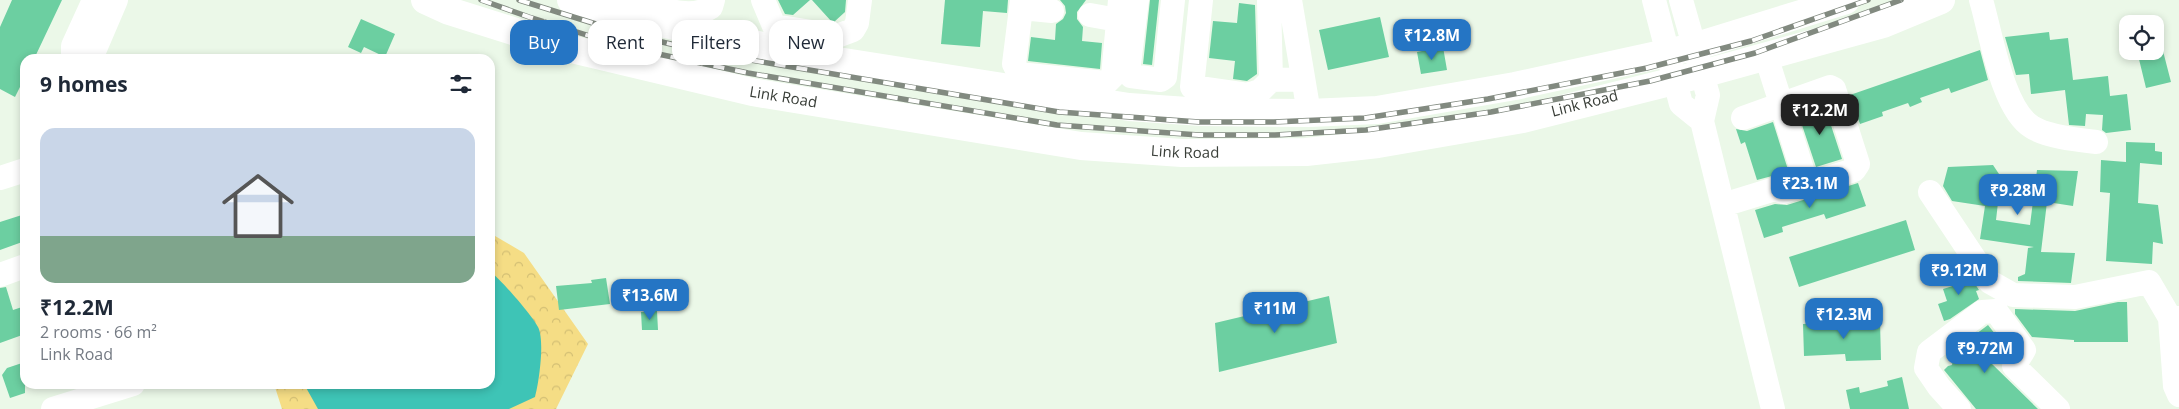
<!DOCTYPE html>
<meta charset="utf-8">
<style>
body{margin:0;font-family:"Open Sans",sans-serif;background:#f6f6f7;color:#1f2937;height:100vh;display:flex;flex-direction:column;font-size:19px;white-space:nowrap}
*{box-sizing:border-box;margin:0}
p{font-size:16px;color:#747a83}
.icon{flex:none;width:28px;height:28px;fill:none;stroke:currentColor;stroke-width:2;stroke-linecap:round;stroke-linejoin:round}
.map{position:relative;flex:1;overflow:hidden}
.side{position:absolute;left:20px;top:54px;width:475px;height:335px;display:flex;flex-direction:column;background:#fff;border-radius:15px;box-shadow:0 2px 8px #0003}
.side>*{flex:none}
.top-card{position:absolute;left:510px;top:20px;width:475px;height:45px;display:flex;gap:10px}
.controls{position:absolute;left:2119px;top:15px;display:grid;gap:10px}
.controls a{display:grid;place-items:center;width:45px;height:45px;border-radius:10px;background:#fff;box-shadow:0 2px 8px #0003;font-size:25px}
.price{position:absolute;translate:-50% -42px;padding:0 11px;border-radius:10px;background:#2575c4;color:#fff;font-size:16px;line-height:32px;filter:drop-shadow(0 1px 2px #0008)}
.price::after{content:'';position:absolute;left:50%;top:30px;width:15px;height:11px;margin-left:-8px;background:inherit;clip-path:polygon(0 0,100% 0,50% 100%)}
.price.active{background:#222;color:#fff}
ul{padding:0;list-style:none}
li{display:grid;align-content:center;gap:10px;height:265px;padding:0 20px}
li span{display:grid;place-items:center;height:155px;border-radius:15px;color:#555}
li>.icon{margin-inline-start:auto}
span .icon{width:90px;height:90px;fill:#fffc;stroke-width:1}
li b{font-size:21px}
h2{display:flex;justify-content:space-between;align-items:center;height:60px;padding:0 20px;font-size:21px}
.tag{padding:0 18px;border-radius:15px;background:#fff;box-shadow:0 2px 8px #0003;font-size:18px;line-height:45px}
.tag.active{background:#2575c4;color:#fff}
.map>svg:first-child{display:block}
.forest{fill:url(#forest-crowns)}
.water{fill:#3ec4b6}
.building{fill:#6ccfa1}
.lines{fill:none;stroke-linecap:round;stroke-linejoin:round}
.minor{stroke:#fff;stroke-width:24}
.major{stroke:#fff;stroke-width:28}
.rail-casing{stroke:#828a80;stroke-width:5.5}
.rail{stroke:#fff;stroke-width:4;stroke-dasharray:11;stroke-linecap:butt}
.labels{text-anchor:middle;stroke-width:4;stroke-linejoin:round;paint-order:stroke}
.street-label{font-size:15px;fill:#393e38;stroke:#fff}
</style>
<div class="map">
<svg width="2179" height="409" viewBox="0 0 2179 409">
<defs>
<pattern id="forest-crowns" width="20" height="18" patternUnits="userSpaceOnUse" patternTransform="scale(1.25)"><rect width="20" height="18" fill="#f5dd85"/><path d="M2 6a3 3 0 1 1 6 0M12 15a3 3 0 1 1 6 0" fill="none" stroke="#d3bf74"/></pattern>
</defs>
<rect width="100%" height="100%" fill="#ebf8e8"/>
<path class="forest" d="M 490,233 L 524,253 L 588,344 L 556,409 L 282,409 L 274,384 L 490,384 Z"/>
<path class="water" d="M 490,271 C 501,280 532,315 538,327 C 545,340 539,383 535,397 L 509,409 L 318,409 L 304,384 L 490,384 Z"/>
<path class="building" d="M 12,0 L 62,0 L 34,59 L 25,59 L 25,77 L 15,97 L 0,89 L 0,27 Z
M 778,0 L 810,0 L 793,15 L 785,14 Z
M 812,0 L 846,0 L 845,12 L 834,22 L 831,21 Z
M 945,0 L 1008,0 L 1007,13 L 983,11 L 980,47 L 941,44 Z
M 1060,0 L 1086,0 L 1077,12 L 1077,19 L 1083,27 L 1082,41 L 1102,43 L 1100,69 L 1028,61 L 1031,37 L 1055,40 L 1056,24 L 1063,19 L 1066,13 L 1065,6 Z
M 1150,0 L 1159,0 L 1152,65 L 1143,64 Z
M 1239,3 L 1255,5 L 1257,74 L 1247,81 L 1233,79 L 1235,61 L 1209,58 L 1213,21 L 1237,23 Z
M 1380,17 L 1389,57 L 1328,70 L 1319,30 Z
M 361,19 L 395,34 L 385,57 L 364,47 L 361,53 L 348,47 Z
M 2049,32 L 2050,40 L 2068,38 L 2073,80 L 2108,76 L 2110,96 L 2127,94 L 2131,130 L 2106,133 L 2102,130 L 2103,115 L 2086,114 L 2085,126 L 2069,125 L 2065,90 L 2031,94 L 2029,74 L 2016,75 L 2005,37 Z
M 1443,47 L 1447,70 L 1421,74 L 1417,52 Z
M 1980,50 L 1988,80 L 1951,93 L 1949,88 L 1920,98 L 1922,102 L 1910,107 L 1908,103 L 1882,112 L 1883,116 L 1860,124 L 1850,95 Z
M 2137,51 L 2163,51 L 2171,82 L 2146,88 Z
M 1824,104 L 1842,159 L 1816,167 L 1798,113 Z
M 1773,122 L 1790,176 L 1783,177 L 1772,176 L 1757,180 L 1745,142 L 1741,144 L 1736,129 L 1747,131 Z
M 2126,142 L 2155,143 L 2155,151 L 2162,152 L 2162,165 L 2140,163 L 2138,203 L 2158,205 L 2163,244 L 2153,242 L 2152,264 L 2106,261 L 2110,193 L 2100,192 L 2101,160 L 2126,162 Z
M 1993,165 L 2001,177 L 1996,220 L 2030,225 L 2037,170 L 2078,171 L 2073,206 L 2047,202 L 2041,252 L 2075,253 L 2071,283 L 2018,281 L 2018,277 L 2025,274 L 2028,248 L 2034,247 L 1980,239 L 1985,206 L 1952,201 L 1943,186 L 1948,167 Z
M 1858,183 L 1866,206 L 1826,219 L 1824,214 L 1782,227 L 1783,232 L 1764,238 L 1755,210 L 1775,204 L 1787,205 Z
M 25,214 L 25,241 L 0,250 L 0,222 Z
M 1906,220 L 1915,250 L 1799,287 L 1789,257 Z
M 1966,270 L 1979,290 L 1976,291 L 1979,299 L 1950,319 L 1944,321 L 1938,304 L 1947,301 L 1943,289 L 1956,285 L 1953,275 Z
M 606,278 L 610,304 L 559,310 L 556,286 L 592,283 L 591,280 Z
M 6,287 L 13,310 L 25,306 L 25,334 L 0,343 L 0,288 Z
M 1329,296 L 1337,343 L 1219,372 L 1215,323 Z
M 2118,302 L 2127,302 L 2128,342 L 2074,342 L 2074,340 L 2032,337 L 2015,314 L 2015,309 L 2075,311 Z
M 657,311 L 658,330 L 642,330 L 641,312 Z
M 1880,321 L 1881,360 L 1846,361 L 1845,354 L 1804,356 L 1803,324 Z
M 1988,325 L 2006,348 L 1991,363 L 2038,409 L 1976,409 L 1944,370 L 1948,366 L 1952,365 L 1953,359 L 1948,355 Z
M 25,362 L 25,393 L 10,398 L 2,375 L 7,368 Z
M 1902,377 L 1909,409 L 1850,409 L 1846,390 L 1859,387 L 1860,393 L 1888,386 L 1887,381 Z"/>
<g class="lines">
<path class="minor" d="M 633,0 C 656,6 689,22 711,7 L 713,0
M 763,0 L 774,26 L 837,36 L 853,30 L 857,23 L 860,0
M 1022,0 L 1014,64 L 1019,74 L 1106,83 L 1113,76 L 1120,0
M 1137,0 L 1128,72 L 1131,76 L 1161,80 L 1165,77 L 1173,0
M 1201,0 L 1192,87 L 1248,95 L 1260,91 L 1271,80 L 1303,79
M 1269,0 L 1271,80
M 1290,0 L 1309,113
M 1654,0 L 1681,104 L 1702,121
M 1681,0 L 1708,95 L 1702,121 L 1773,409
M 1981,0 C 1991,33 2002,109 2032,127 C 2047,137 2079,140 2096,142
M 1021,8 L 1052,11
M 1090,15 L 1118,20
M 1766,56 L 1807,185
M 73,59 L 73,46 L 94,0
M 88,59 L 92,56 L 116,0
M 0,178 L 25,170
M 1930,192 L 1990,282 L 2013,295 L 2075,297 L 2149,282 L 2170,318 L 2179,318
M 1723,205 L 1775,189 L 1783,192 L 1854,170 L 1858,164 L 1834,89 L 1830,87 L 1743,118
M 0,275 L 25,266
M 2170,318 L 2175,386 L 2179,395
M 53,409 L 133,384
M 1959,409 L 1939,387 L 1926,368 L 1929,352 L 1982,312 L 1996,311 L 2024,350 L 2014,366 L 2058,409"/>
<g class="major">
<path id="s1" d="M 425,0 L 449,11 L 567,48 L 752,92 L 1081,146 L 1182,153 L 1306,152 L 1378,144 L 1523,119 L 1702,74 L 1883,24 L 1941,0"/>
<path d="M 571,0 L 591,7 L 806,56 L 1129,107 L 1202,112 L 1309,113 L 1377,110 L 1515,86 L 1694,47 L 1846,0"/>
</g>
<defs>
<path id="rail" d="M 481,0 L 529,17 L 625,47 L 748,73 L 1057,125 L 1199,135 L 1275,135 L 1366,130 L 1491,112 L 1650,81 L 1755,53 L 1901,0
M 519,0 L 628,34 L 709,53 L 1059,112 L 1199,122 L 1274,122 L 1365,118 L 1488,99 L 1647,68 L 1751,41 L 1868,0"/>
</defs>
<use href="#rail" class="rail-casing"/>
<use href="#rail" class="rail"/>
</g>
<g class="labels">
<g class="street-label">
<text dy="5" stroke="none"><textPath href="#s1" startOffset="372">Link Road</textPath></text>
<text dy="5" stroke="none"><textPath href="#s1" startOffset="1182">Link Road</textPath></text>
<text dy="5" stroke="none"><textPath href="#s1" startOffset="778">Link Road</textPath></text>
</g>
</g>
</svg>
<div class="controls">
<a><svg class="icon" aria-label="locate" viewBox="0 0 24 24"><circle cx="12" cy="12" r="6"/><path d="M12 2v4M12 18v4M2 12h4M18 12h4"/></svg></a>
</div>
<b class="price" style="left:1432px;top:61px">₹12.8M</b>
<b class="price active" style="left:1820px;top:136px">₹12.2M</b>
<b class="price" style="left:1810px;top:209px">₹23.1M</b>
<b class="price" style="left:2018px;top:216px">₹9.28M</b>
<b class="price" style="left:1959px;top:296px">₹9.12M</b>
<b class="price" style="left:650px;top:321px">₹13.6M</b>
<b class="price" style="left:1275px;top:334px">₹11M</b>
<b class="price" style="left:1844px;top:340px">₹12.3M</b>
<b class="price" style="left:1985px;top:374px">₹9.72M</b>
<div class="top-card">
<a class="tag active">Buy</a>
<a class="tag">Rent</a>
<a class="tag">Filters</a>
<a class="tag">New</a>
</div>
<section class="side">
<h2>9 homes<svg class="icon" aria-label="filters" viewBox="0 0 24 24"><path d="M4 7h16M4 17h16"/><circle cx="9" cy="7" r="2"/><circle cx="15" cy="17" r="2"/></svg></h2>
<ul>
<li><span style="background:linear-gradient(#c9d6e8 70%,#7fa58c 0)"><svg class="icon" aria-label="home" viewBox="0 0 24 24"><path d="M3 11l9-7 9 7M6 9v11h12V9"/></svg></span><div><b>₹12.2M</b><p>2 rooms · 66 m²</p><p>Link Road</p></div></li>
</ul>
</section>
</div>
